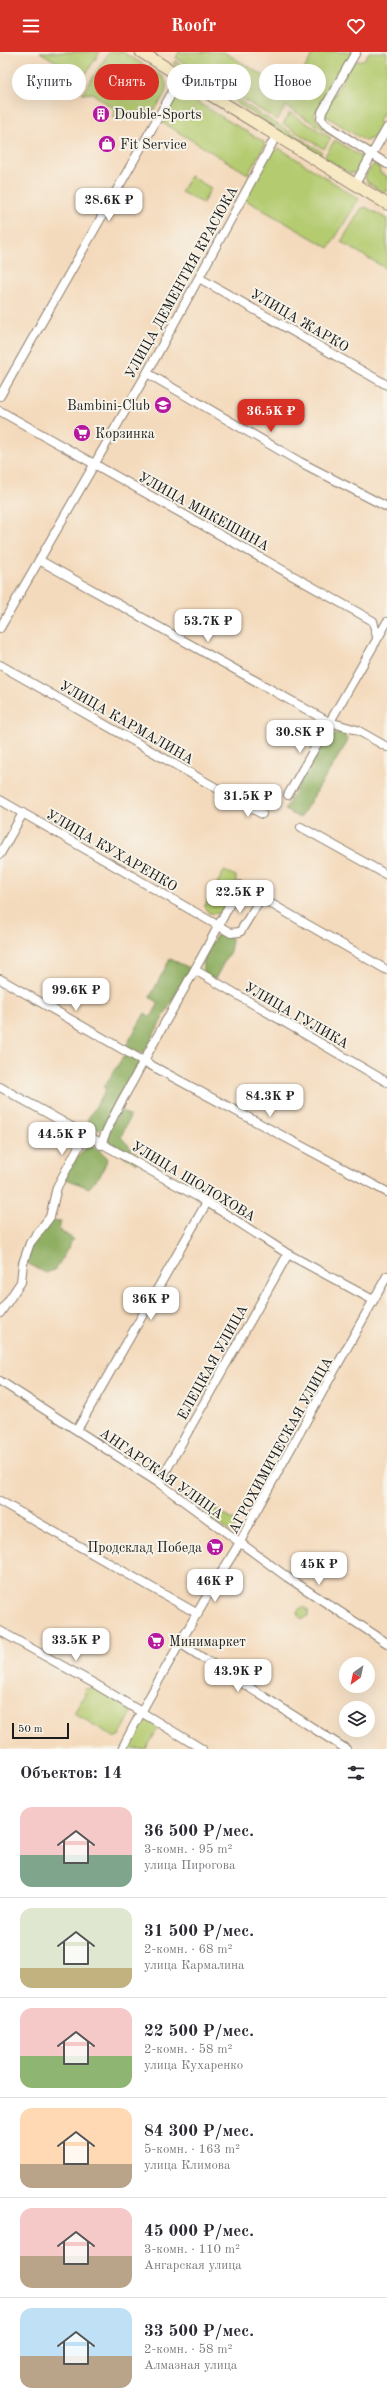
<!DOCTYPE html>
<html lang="ru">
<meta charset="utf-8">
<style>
body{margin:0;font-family:"Old Standard TT",serif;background:#f2f2f3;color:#2b2b33;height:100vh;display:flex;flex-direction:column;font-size:15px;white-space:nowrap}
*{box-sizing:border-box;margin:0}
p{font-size:13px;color:#7c7c81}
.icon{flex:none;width:22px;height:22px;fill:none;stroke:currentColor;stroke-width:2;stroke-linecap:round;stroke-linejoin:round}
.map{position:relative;height:1697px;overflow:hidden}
.side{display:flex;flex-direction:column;background:#fff;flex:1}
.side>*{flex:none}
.guide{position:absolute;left:12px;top:12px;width:363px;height:36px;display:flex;gap:8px}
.needle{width:26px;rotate:213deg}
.tools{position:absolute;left:339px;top:1605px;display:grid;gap:8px}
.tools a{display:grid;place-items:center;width:36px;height:36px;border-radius:50%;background:#fff;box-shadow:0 4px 16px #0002;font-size:20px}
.scale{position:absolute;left:12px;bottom:10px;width:57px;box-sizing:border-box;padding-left:4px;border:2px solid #1c1c1c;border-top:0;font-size:11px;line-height:14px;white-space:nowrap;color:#1c1c1c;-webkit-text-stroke:3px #f7f3e8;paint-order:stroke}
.price{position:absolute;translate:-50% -34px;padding:0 9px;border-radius:8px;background:#fff;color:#222;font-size:13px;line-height:26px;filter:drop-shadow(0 1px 2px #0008)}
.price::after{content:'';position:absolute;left:50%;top:24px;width:12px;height:9px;margin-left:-6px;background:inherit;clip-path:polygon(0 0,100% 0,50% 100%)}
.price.selected{background:#d93025;color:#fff}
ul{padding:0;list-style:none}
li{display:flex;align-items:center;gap:12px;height:100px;padding:0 20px}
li+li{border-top:1px solid #e1e1e2}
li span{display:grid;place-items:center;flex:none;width:112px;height:80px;border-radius:12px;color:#555}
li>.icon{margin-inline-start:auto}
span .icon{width:48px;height:48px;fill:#fffc;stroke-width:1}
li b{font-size:17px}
h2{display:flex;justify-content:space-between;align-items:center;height:48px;padding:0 20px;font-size:17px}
.chip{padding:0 14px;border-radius:18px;background:#fff;box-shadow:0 4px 16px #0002;font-size:14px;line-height:36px}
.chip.selected{background:#d93025;color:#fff}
header{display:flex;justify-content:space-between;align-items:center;height:52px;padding:0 20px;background:#d93025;color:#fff;font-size:18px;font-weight:700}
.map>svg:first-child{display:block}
.green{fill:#b4cb6f;stroke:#687446}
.forest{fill:#8faf62;stroke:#56663f}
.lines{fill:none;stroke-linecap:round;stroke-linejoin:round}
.minor-casing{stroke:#887b6c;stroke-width:10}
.secondary-casing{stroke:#887b6c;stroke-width:13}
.minor{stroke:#fff;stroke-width:8}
.secondary{stroke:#f7e9c3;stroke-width:11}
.labels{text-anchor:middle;stroke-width:4;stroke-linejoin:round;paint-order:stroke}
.poi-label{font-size:14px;fill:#1c1c1c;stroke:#f7f3e8;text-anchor:start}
.street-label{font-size:14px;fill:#1c1c1c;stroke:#f7f3e8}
</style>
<header><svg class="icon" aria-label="menu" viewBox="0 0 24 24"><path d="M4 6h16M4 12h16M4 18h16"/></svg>Roofr<svg class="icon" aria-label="heart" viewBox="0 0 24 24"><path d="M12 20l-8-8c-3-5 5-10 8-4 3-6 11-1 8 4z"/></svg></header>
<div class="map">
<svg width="387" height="1697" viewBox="0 0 387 1697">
<rect width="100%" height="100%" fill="#f7f3e8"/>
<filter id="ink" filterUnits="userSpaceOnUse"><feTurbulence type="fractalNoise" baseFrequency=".025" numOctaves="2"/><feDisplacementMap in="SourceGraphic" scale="8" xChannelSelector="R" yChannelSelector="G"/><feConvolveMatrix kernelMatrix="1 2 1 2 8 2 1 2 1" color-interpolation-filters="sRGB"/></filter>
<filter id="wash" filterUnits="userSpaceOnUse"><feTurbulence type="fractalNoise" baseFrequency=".012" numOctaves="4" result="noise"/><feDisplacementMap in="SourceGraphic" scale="16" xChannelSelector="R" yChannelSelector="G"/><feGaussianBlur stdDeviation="0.9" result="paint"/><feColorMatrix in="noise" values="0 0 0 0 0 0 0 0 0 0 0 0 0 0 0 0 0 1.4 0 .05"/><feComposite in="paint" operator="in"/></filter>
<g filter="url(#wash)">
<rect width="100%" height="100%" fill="#f4dabc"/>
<path class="green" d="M 40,0 L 100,0 L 83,26 Z
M 109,0 L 123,0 L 163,25 C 172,37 160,49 154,59 L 118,68 L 113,65 L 116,58 L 92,41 L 82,42 Z
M 179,0 L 224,0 L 284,36 L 294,35 L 314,0 L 353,0 L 314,63 L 318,70 L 334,80 L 332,83 L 286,54 L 277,68 L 176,6 Z
M 369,0 L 387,0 L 387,55 L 378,70 L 383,73 L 373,86 L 365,89 L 326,64 L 324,60 L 353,10 L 365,7 Z
M 175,9 L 322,100 L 320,103 L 173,12 Z
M 180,43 L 185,43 L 264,90 L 264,94 L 248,122 L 158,68 L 173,45 Z
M 290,61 L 331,86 L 324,97 L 283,72 Z
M 335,88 L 365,107 L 355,121 L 349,121 L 324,105 Z
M 279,96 L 359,147 L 329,196 L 244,147 L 271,99 Z
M 374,112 L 379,115 L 380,121 L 387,124 L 387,139 L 383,140 L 367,130 L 365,124 Z
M 190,124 L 211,136 L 203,151 L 181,140 Z
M 365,155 L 387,167 L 387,217 L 341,190 L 361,157 Z
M 224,819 L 236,824 L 236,834 L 222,862 L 209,861 L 204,855 Z
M 213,1456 L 238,1471 L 231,1480 L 207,1465 Z
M297.5 1561a5.5 5.5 0 1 1 11 0a5.5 5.5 0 1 1-11 0Z
M 99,1635 L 127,1652 L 132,1660 L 119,1685 L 114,1685 L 74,1661 L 85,1643 L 84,1637 Z
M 144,1664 L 160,1673 L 146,1697 L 126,1697 Z"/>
<path class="forest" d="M 342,680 L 348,689 L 300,766 L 285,758 L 326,684 Z
M 220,880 L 228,881 L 232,889 L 230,899 L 215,927 L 203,920 C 201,908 212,888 220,880 Z
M 170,907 L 190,916 L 144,1000 L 140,1001 L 126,994 L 145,961 L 151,965 L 159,951 L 150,945 Z
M 123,1005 L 134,1005 L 141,1010 L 106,1075 L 99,1078 L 90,1073 L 87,1068 L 106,1038 L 104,1035 Z
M 120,1058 L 130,1064 L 121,1085 L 138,1104 L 137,1112 L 107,1093 L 110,1077 Z
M 88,1094 L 97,1096 L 108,1106 L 101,1122 L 89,1136 L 64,1126 L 72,1111 Z
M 51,1168 L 61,1169 L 58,1177 L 73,1187 L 56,1217 L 46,1221 L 25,1210 L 32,1190 Z"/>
</g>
<g filter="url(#ink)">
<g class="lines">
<defs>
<path id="minor" d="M 356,0 L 322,60 L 321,67 L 325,72 L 387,112
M 355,132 L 387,76
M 199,226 L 387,333
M 147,321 L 300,410 L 387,455
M 0,344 L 181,25
M 0,359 L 373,569 L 377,585
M 39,508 L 329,670 L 357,678 L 387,695
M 0,576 L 147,321 L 276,84
M 0,613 L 262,762
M 288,743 L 387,570
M 0,748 L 231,881 L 240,880 L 261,846 L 387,918
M 301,775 L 387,823
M 0,802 L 23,761
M 195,918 L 387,1030
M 0,927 L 143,1009 L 387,1140
M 0,1035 L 207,1150 L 288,1202 L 373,1248
M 101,1093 C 109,1069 123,1047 135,1025 C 169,961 208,899 239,833
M 0,1261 L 21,1230 L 23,1211 L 30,1191 L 50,1165 L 57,1135 L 85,1083
M 0,1329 L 159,1431 L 287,1525 L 387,1591
M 77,1378 L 207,1150
M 159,1431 L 288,1202
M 0,1449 L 198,1562
M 0,1579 L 95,1632 L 202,1697
M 181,1592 L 346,1697
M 122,1697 C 150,1641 183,1586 214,1532 C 228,1510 242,1490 252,1466 L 387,1224"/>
<path id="secondary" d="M 141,0 L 387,152"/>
</defs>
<use href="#minor" class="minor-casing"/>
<use href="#secondary" class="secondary-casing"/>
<use href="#minor" class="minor"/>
<use href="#secondary" class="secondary"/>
</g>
</g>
<defs>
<symbol id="building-disc" viewBox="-11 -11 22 22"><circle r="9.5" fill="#b5179e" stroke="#f7f3e8"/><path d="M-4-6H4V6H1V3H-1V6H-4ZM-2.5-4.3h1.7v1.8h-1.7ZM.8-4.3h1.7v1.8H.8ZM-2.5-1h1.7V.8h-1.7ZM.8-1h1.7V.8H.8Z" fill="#fff"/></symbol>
<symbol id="shop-disc" viewBox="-11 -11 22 22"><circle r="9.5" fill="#b5179e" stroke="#f7f3e8"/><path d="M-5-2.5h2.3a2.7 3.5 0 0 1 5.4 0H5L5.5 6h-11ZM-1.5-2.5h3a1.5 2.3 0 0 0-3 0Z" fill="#fff"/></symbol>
<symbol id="school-disc" viewBox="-11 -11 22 22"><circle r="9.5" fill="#b5179e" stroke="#f7f3e8"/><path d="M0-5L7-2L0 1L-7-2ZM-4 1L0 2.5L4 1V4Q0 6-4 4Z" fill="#fff"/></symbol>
<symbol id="supermarket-disc" viewBox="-11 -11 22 22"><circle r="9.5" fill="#b5179e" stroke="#f7f3e8"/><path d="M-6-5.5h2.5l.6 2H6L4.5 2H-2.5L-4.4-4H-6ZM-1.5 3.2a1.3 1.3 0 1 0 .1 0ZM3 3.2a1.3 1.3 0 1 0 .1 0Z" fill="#fff"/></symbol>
</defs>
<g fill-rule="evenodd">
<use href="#building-disc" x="91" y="52" width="20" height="20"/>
<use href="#shop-disc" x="97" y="82" width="20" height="20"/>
<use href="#school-disc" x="153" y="343" width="20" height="20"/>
<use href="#supermarket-disc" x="72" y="371" width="20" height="20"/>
<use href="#supermarket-disc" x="205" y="1485" width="20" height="20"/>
<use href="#supermarket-disc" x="146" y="1579" width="20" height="20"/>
</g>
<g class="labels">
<g class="poi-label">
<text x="114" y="67">Double-Sports</text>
<text x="120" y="97">Fit Service</text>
<text x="150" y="358" text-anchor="end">Bambini-Club</text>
<text x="95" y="386">Корзинка</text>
<text x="202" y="1500" text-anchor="end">Продсклад Победа</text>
<text x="169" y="1594">Минимаркет</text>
</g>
<g class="street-label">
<text transform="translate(181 230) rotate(-61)" y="5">УЛИЦА ДЕМЕНТИЯ КРАСЮКА</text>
<text transform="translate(300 268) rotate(30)" y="5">УЛИЦА ЖАРКО</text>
<text transform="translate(204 459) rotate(29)" y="5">УЛИЦА МИКЕШИНА</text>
<text transform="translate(127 670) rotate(30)" y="5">УЛИЦА КАРМАЛИНА</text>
<text transform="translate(112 798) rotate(30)" y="5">УЛИЦА КУХАРЕНКО</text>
<text transform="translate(297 963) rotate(30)" y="5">УЛИЦА ГУЛИКА</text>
<text transform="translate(194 1129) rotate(31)" y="5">УЛИЦА ШОЛОХОВА</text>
<text transform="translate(212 1310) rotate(-61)" y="5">ЕЛЕЦКАЯ УЛИЦА</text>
<text transform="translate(280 1393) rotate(-61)" y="5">АГРОХИМИЧЕСКАЯ УЛИЦА</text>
<text transform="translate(162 1421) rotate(35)" y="5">АНГАРСКАЯ УЛИЦА</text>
</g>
</g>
</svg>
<div class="tools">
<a><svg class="needle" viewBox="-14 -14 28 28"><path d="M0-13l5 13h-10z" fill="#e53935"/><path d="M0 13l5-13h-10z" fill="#7c7c81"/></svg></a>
<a><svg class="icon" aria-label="layers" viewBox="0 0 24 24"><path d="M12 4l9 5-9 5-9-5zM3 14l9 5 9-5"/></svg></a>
</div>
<div class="scale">50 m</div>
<b class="price" style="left:109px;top:170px">28.6K ₽</b>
<b class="price selected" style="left:271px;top:381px">36.5K ₽</b>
<b class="price" style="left:208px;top:591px">53.7K ₽</b>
<b class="price" style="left:300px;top:702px">30.8K ₽</b>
<b class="price" style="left:248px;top:766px">31.5K ₽</b>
<b class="price" style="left:240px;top:862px">22.5K ₽</b>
<b class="price" style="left:76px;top:960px">99.6K ₽</b>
<b class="price" style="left:270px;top:1066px">84.3K ₽</b>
<b class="price" style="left:62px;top:1104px">44.5K ₽</b>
<b class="price" style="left:151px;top:1269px">36K ₽</b>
<b class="price" style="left:319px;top:1534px">45K ₽</b>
<b class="price" style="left:215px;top:1551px">46K ₽</b>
<b class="price" style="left:76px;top:1610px">33.5K ₽</b>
<b class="price" style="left:238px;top:1641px">43.9K ₽</b>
<div class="guide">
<a class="chip">Купить</a>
<a class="chip selected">Снять</a>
<a class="chip">Фильтры</a>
<a class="chip">Новое</a>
</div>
</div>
<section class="side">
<h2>Объектов: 14<svg class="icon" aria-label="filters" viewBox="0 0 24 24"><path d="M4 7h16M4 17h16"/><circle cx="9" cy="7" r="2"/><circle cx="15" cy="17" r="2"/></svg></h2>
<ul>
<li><span style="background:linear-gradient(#f6c9c9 60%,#7fa58c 0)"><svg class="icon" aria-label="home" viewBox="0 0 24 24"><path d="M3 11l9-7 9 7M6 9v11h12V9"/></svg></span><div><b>36 500 ₽/мес.</b><p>3-комн. · 95 m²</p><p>улица Пирогова</p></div></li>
<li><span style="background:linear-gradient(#dfe7d0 75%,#c2b280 0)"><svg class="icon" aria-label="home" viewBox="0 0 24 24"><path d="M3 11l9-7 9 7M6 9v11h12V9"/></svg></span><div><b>31 500 ₽/мес.</b><p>2-комн. · 68 m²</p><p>улица Кармалина</p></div></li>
<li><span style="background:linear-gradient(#f6c9c9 60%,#8fb573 0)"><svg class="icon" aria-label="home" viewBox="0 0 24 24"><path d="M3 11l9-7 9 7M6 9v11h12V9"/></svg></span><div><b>22 500 ₽/мес.</b><p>2-комн. · 58 m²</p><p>улица Кухаренко</p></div></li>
<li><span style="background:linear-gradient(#ffd9b3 70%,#b9a48a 0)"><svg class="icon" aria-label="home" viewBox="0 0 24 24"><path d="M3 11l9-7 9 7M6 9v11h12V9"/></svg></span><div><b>84 300 ₽/мес.</b><p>5-комн. · 163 m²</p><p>улица Климова</p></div></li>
<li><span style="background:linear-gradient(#f6c9c9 60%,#b9a48a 0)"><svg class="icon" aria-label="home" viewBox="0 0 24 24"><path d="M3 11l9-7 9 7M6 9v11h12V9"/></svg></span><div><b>45 000 ₽/мес.</b><p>3-комн. · 110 m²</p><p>Ангарская улица</p></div></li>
<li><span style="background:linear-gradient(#bfe0f5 60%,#b9a48a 0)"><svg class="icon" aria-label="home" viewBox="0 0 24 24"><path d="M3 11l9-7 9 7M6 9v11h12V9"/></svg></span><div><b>33 500 ₽/мес.</b><p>2-комн. · 58 m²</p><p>Алмазная улица</p></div></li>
</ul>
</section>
